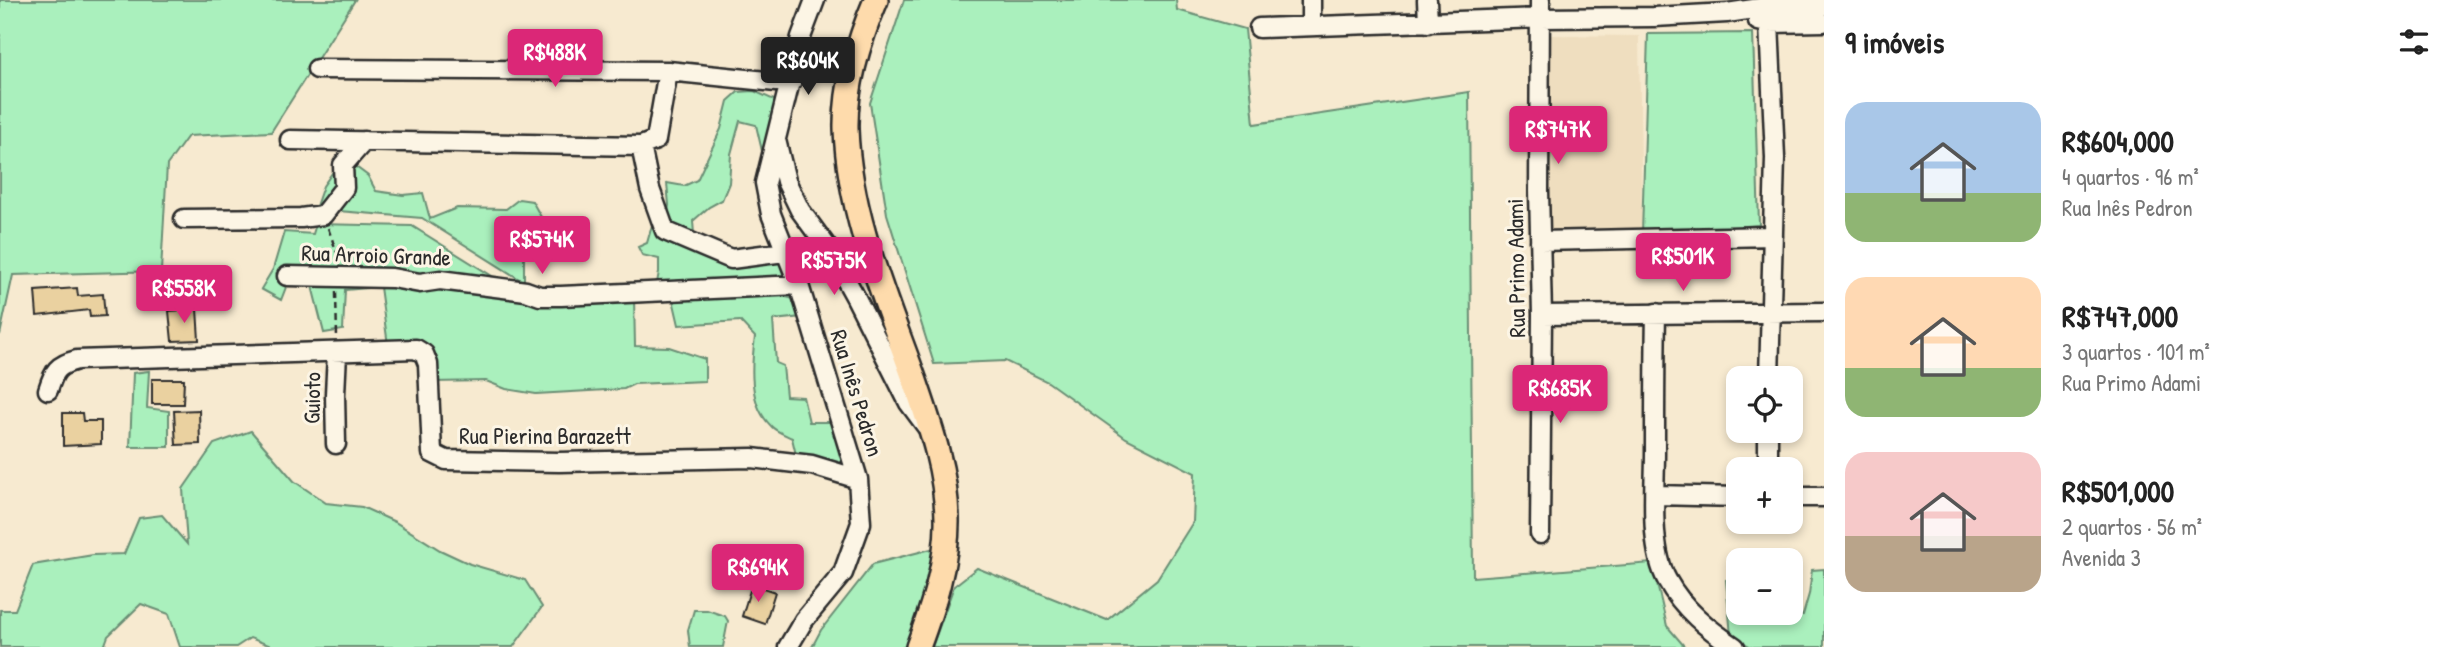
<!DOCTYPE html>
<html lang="pt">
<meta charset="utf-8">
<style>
body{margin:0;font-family:"Patrick Hand",sans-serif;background:#f2f2f2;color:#222;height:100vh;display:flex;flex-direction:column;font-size:26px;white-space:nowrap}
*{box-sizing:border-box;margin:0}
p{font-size:23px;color:#767676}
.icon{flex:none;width:38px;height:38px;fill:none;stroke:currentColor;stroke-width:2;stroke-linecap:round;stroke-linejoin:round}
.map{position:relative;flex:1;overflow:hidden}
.sheet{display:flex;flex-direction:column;background:#fff;width:630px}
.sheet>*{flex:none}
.fabs{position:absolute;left:1726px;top:366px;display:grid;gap:14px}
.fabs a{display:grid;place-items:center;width:77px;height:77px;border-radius:14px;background:#fff;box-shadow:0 4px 10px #0003;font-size:35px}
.price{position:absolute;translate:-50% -60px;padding:0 16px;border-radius:7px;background:#db2777;color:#fff;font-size:23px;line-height:46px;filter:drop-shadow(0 2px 4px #0008)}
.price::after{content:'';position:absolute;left:50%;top:42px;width:21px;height:16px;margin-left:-10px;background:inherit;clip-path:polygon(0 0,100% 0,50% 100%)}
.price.active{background:#222;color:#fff}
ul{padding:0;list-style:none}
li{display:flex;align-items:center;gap:21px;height:175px;padding:0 21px}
li span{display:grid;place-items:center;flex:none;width:196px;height:140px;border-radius:21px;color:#555}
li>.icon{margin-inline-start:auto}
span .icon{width:84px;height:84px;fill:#fffc;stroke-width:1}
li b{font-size:30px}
h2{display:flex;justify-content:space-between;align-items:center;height:84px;padding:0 21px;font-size:30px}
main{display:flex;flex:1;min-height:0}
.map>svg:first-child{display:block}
.built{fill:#efdebf}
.green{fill:#aaf0bd;stroke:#6a8e74;stroke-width:2}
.building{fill:#ead1a0;stroke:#2b2b2b;stroke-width:2}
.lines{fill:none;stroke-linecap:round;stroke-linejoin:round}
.minor-casing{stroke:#2b2b2b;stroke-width:23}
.major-casing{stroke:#2b2b2b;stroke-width:28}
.path{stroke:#2b2b2b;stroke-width:2.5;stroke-dasharray:7 5;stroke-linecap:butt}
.minor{stroke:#fcf5e5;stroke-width:18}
.major{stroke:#fedbac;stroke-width:23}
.labels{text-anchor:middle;stroke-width:6;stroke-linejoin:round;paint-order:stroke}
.street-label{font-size:23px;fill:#2b2b2b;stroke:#fcf5e5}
</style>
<main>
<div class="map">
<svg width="1824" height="647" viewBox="0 0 1824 647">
<rect width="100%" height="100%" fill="#f7ead0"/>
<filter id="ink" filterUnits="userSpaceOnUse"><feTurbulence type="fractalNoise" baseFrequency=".0143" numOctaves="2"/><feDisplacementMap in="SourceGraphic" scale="14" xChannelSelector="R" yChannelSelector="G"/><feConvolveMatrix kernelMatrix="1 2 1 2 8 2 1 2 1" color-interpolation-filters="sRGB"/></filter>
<g filter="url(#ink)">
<path class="built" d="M 1548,35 L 1639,36 L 1642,234 L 1549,236 Z"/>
<path class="green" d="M 0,0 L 355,0 L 271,132 L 188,136 L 167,165 L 161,271 L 13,275 L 0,335 Z
M 904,0 L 1176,0 L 1177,10 L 1245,29 L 1254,124 L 1469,92 L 1473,577 L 1652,563 L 1667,626 L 1685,647 L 932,647 L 954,586 L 977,568 L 1107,620 L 1157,579 L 1193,522 L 1195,473 L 1126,438 L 1048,382 L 1005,361 L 934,364 L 887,214 L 870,103 Z
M 1753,33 L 1759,225 L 1642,234 L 1648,34 Z
M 754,91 L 783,104 L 769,140 L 762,151 L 756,125 L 740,121 L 731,154 L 729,183 L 722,200 L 709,207 L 693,221 L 695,247 L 784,258 L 793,278 L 657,283 L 659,272 L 659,259 L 642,255 L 638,247 L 647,243 L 653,222 L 666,226 L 669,205 L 667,183 L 684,186 L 697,180 L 721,129 L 728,101 L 738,92 Z
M 352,164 L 368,176 L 376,191 L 403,195 L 423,193 L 430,219 L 457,208 L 506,209 L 519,199 L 532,201 L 555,242 L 549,254 L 524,252 L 524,282 L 422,218 L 315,209 L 323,186 L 337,166 Z
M 316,224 L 412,226 L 537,304 L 634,297 L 635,346 L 669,347 L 705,359 L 705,381 L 634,384 L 624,389 L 536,394 L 506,389 L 486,381 L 434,382 L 431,350 L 388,345 L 380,287 L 345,290 L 343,330 L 324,333 L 311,282 L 288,282 L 281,300 L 261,289 L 273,269 L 284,232 L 313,234 Z
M 754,289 L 798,300 L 802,317 L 773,320 L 776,363 L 783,366 L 786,396 L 803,397 L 809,422 L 835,422 L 847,465 L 831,465 L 796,455 L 792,438 C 786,435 777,432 772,427 C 748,405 751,366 755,337 L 740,321 L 679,325 L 672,295 Z
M 149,371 L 147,408 L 169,411 L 169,447 L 130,447 L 133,373 Z
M 251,431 L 294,481 L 326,503 L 362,507 L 395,522 L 440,550 L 470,564 L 525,580 L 542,607 L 513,647 L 274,647 L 250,638 L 236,647 L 180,647 L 169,614 L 141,604 L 108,636 L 104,647 L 0,647 L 0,610 L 15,610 L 33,565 L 93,555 L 124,554 L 139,518 L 162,515 L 187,544 L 183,489 L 214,444 Z
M 939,547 L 909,647 L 812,647 L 821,630 L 873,564 Z
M 1824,569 L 1824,647 L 1751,647 L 1731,636 L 1726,580 L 1738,579 L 1738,612 L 1774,613 L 1774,617 L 1803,615 L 1809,594 L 1812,570 Z
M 694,610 L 707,610 L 725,616 L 728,621 L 723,647 L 690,647 L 688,630 Z"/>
<path class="building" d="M 77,288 L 78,296 L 103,294 L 105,316 L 90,317 L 89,310 L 37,316 L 35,291 Z
M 197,309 L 199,340 L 172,341 L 169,311 Z
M 152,379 L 184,379 L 183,404 L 152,404 Z
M 199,410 L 200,444 L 176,445 L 174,411 Z
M 63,413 L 82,413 L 83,421 L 101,421 L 101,444 L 63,446 Z
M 752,584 L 775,592 L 765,624 L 742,616 Z"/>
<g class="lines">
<defs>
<path id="minor" d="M 1311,0 L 1311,26
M 1427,0 L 1428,23
M 1768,0 L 1775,158 L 1769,378
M 1758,21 L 1767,23 L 1824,22
M 1259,28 L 1540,18 L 1654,17 L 1727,13 L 1767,7 L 1824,6
M 317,69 L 668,71 L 776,82 L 792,81
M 290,140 L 641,146 L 656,140 L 668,71
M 776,140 L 786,181 L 800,210 L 830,251 L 856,298 L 909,403 L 926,426
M 641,146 L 650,189 L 665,231 L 731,259 L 785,252
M 184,219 L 301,218 L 323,215 L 344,188 L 343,165 L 364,141
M 1540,241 L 1773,236
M 287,276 L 392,278 L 420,283 L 440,280 L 526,291 L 540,296 L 561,296 L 799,285
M 1656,313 C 1655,359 1655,406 1655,453 C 1655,489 1649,547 1667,580 C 1683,609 1708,629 1735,647
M 1542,315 L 1824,312
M 48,390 C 54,371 57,365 77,360 L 416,349 L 424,354 L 428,364 L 432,453 L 446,460 L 559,462 L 752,458 L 812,465 L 858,479
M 336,444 L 335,394 L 337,353
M 1768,469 L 1768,430
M 1655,495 L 1738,497
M 1790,497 L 1824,497
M 1540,534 L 1542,315 L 1539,191 L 1540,0
M 788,647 L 804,620 L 843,573 L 861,523 L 858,479 L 799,285 L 771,214 L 765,183 L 801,37 L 815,0"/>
<path id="major" d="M 876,0 C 859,40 845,85 846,129 C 849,217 887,302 916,384 C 931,428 946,471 947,518 C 948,562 933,606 918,647"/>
</defs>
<use href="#minor" class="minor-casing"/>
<use href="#major" class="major-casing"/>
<path class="path" d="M 328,228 L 340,261
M 336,292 L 337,338"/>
<use href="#minor" class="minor"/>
<use href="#major" class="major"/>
</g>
</g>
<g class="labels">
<g class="street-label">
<text transform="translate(376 255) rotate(2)" y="8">Rua Arroio Grande</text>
<text transform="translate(1516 268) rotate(-91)" y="8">Rua Primo Adami</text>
<text transform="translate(857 393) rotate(73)" y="8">Rua Inês Pedron</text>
<text transform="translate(312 398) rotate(-89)" y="8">Guioto</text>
<text x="545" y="444">Rua Pierina Barazett</text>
</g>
</g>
</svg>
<div class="fabs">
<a><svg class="icon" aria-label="locate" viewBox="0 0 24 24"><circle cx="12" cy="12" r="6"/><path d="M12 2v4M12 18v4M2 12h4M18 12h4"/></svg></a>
<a>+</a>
<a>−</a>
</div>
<b class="price" style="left:555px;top:89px">R$488K</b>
<b class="price active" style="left:808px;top:97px">R$604K</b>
<b class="price" style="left:1558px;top:166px">R$747K</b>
<b class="price" style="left:542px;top:276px">R$574K</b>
<b class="price" style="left:1683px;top:293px">R$501K</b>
<b class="price" style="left:834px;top:297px">R$575K</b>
<b class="price" style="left:184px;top:325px">R$558K</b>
<b class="price" style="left:1560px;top:425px">R$685K</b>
<b class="price" style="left:758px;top:604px">R$694K</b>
</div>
<section class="sheet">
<h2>9 imóveis<svg class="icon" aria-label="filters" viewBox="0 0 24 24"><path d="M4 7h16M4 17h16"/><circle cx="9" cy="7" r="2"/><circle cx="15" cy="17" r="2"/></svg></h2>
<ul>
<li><span style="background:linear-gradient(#a9c7e8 65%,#8fb573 0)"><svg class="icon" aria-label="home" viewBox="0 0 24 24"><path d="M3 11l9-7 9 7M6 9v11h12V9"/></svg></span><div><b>R$604,000</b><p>4 quartos · 96 m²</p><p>Rua Inês Pedron</p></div></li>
<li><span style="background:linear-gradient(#ffd9b3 65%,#8fb573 0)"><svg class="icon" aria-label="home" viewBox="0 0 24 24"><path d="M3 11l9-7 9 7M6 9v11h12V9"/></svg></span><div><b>R$747,000</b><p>3 quartos · 101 m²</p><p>Rua Primo Adami</p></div></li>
<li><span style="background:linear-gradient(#f6c9c9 60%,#b9a48a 0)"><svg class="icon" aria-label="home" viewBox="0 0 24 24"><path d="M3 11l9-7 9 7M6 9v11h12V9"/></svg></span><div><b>R$501,000</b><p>2 quartos · 56 m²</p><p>Avenida 3</p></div></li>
</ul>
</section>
</main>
